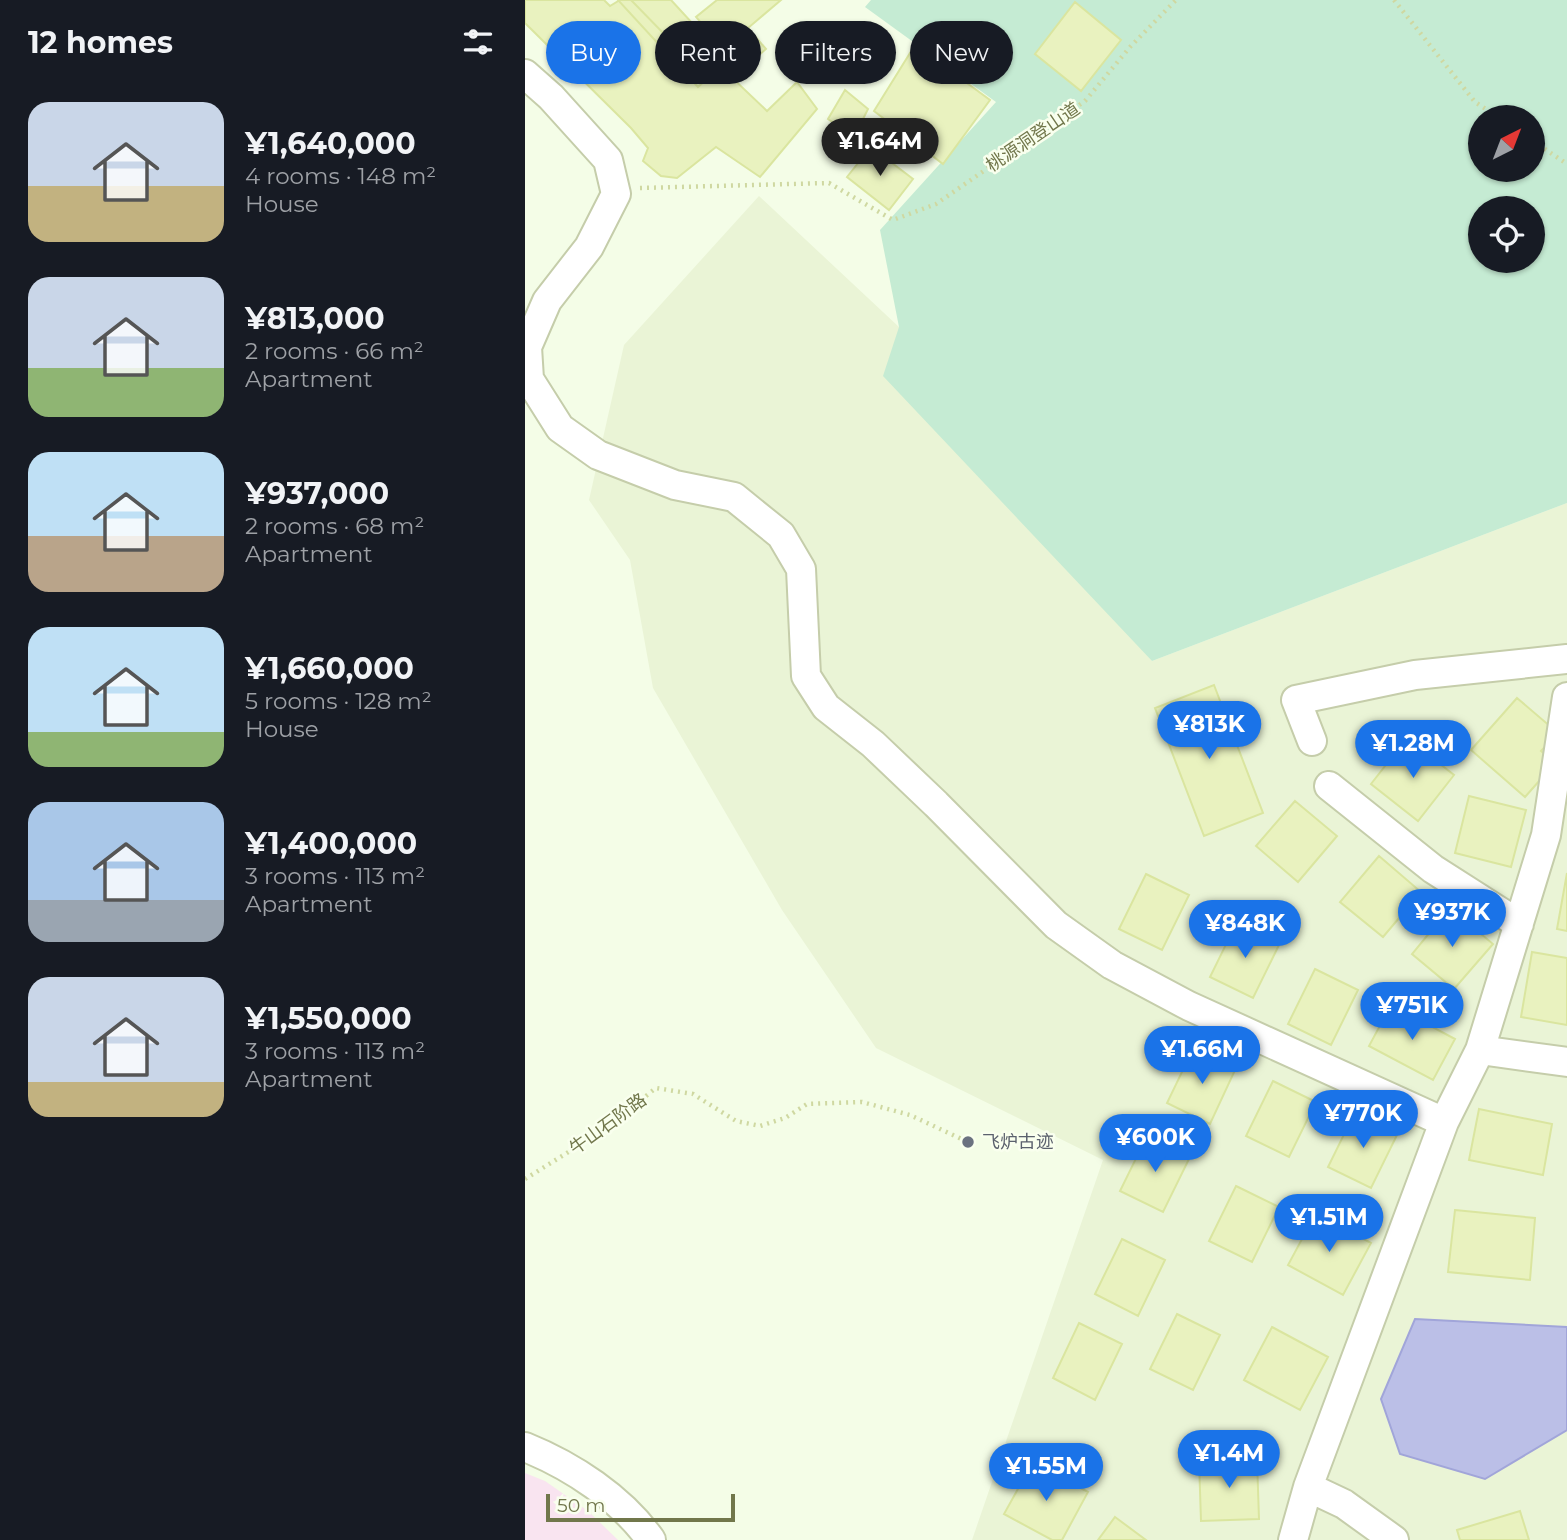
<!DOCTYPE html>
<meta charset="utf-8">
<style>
body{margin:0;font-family:Montserrat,"Noto Sans SC",sans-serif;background:#242831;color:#f1f3f6;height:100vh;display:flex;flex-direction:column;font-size:26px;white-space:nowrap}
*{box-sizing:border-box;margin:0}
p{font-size:23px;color:#9ea1a6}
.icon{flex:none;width:38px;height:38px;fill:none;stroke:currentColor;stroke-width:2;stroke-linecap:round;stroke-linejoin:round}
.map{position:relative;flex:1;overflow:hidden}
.drawer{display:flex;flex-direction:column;background:#171b24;width:525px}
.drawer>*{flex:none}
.top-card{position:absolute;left:21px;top:21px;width:665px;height:63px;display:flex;gap:14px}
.needle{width:46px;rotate:42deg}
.tools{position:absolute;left:943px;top:105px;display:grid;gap:14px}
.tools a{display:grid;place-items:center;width:77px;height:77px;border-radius:50%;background:#171b24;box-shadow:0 2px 5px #0004;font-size:35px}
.scale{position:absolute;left:21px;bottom:18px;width:189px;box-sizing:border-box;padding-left:7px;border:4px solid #71774b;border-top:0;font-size:19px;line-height:24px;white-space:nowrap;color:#71774b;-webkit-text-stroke:5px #f9ffee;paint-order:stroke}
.price{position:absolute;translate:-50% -60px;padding:0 16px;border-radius:24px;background:#1a73e8;color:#fff;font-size:23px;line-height:46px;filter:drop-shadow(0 2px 4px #0008)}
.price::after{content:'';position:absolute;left:50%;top:42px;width:21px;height:16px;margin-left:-10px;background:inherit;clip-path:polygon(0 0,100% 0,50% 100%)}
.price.active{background:#222;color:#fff}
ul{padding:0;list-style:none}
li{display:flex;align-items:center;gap:21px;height:175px;padding:0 28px}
li span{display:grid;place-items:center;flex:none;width:196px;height:140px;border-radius:21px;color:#555}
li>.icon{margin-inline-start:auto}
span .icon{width:84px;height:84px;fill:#fffc;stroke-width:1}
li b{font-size:30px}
h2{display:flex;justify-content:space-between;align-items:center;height:84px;padding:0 28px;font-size:30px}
.chip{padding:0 24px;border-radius:32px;background:#171b24;box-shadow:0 2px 5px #0004;font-size:24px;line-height:63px}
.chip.active{background:#1a73e8;color:#fff}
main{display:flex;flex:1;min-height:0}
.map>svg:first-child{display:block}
.residential{fill:#eaf4d6}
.education{fill:#f9e4f0}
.green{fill:#c5ebd3;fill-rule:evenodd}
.water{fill:#bbbfe7;stroke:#a1a5d9;stroke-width:2}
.building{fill:#e9f2bf;stroke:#dae59f;stroke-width:2}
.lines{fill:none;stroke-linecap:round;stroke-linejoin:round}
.minor-casing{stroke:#c5cdaa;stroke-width:32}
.path{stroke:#cfd8a1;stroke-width:4.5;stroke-dasharray:2 5;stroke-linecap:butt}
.minor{stroke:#fff;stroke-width:28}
.worship-dot{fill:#6b7280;stroke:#f9ffee;stroke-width:2.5}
.labels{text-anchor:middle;stroke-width:5;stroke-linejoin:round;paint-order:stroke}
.street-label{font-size:18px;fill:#71774b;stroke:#f9ffee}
.worship-label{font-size:18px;fill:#5b616d;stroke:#f9ffee;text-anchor:start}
</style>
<main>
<section class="drawer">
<h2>12 homes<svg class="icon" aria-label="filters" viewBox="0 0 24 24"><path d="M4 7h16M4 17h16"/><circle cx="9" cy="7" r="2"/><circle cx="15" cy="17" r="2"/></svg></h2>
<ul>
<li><span style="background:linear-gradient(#c9d6e8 60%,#c2b280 0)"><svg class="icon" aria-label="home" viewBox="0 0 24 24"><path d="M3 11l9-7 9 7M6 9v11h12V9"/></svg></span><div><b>¥1,640,000</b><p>4 rooms · 148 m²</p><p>House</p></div></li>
<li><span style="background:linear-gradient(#c9d6e8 65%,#8fb573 0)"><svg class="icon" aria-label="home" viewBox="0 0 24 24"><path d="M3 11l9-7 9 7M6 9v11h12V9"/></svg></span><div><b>¥813,000</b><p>2 rooms · 66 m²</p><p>Apartment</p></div></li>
<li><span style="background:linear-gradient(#bfe0f5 60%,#b9a48a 0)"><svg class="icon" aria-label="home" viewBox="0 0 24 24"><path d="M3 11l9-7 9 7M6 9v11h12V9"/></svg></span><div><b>¥937,000</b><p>2 rooms · 68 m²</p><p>Apartment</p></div></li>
<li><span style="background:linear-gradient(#bfe0f5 75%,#8fb573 0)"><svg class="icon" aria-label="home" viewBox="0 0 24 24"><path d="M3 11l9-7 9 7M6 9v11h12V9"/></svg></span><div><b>¥1,660,000</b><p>5 rooms · 128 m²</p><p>House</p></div></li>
<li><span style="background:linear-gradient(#a9c7e8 70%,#9aa5b1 0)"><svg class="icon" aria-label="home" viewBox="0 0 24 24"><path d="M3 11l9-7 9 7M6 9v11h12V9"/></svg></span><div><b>¥1,400,000</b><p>3 rooms · 113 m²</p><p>Apartment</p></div></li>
<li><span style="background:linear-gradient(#c9d6e8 75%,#c2b280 0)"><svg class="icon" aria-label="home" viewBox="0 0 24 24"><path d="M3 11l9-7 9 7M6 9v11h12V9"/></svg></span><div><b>¥1,550,000</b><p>3 rooms · 113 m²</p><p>Apartment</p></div></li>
</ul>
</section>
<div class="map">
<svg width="1042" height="1540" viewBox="0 0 1042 1540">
<rect width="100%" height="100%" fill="#f4fde7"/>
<path class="residential" d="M 234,196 L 374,327 L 627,661 L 1042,503 L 1042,1540 L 447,1540 L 578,1160 L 351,1048 L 257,910 L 128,688 L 105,560 L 64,500 L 99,345 Z"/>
<path class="education" d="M 0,1473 L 20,1481 L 63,1511 L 93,1540 L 0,1540 Z"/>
<path class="green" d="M 346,0 L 1042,0 L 1042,503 L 627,661 L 358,376 L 374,327 L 355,230 L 471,102 L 340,7 ZM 956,117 L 1008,117 L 1008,170 L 956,170 ZM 956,208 L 1008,208 L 1008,261 L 956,261 Z"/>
<path class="water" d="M 890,1319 L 1042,1327 L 1042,1430 L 960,1479 L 875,1454 L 856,1399 Z"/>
<path class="building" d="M 0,0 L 79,0 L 85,6 L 95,0 L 106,0 L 186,82 L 199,70 L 242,111 L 272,82 L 292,109 L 235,177 L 191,147 L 152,178 L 136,176 L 118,161 L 123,148 L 106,128 L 0,23 Z
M 93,0 L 146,0 L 202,61 L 173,87 Z
M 192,0 L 256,0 L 223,28 L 241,49 L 217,70 L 171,17 Z
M 550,2 L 596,40 L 556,91 L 510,54 Z
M 390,45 L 465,100 L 418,164 L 349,111 Z
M 320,90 L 343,109 L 329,137 L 303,119 Z
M 346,147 L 388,179 L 364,210 L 322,177 Z
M 689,685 L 738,813 L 679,836 L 630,708 Z
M 992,698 L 1033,733 L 1016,751 L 1030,763 L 1000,797 L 946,750 Z
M 882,738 L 929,775 L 893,821 L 846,784 Z
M 944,796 L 1001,810 L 986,867 L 930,853 Z
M 770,801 L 812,836 L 773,882 L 731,846 Z
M 854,856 L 896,892 L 858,937 L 815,902 Z
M 1042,873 L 1042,931 L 1032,929 Z
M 621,874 L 664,895 L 637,950 L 594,929 Z
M 925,908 L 968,944 L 929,989 L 887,954 Z
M 712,922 L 755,943 L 728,998 L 685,977 Z
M 1007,952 L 1042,958 L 1042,1025 L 996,1017 Z
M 790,969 L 833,990 L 806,1045 L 763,1024 Z
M 866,1005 L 930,1039 L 908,1080 L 844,1046 Z
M 669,1047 L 711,1068 L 685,1124 L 642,1103 Z
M 748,1081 L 791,1102 L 764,1157 L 721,1136 Z
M 954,1109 L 1027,1124 L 1018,1175 L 944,1160 Z
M 830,1112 L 873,1133 L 846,1188 L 803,1167 Z
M 622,1136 L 665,1157 L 638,1212 L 595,1191 Z
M 711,1186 L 754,1207 L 727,1262 L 684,1241 Z
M 930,1210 L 1010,1218 L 1005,1280 L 923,1272 Z
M 791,1213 L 846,1243 L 818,1295 L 763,1265 Z
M 597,1239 L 640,1260 L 613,1316 L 570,1294 Z
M 652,1314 L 695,1335 L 668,1390 L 625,1369 Z
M 554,1323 L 597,1344 L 570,1400 L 528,1378 Z
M 747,1327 L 803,1357 L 775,1410 L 719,1380 Z
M 732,1459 L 734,1519 L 676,1521 L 674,1460 Z
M 508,1462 L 563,1492 L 537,1540 L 527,1540 L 479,1514 Z
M 995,1511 L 1004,1540 L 935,1540 L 932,1530 Z
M 590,1517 L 621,1540 L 573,1540 Z"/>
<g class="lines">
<defs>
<path id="minor" d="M 0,74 L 26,97 L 83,160 L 91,194 L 64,247 L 22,301 L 2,347 L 4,379 L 35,428 L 73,455 L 150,485 L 209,497 L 256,535 L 276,569 L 281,676 L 301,707 L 348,744 L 411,804 L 531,925 L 587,965 L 664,1006 L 919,1122
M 787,741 L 771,700 L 890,675 L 1042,659
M 804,786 L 908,869 L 994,924
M 955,1050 L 1042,1062
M 0,1447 C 47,1466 96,1498 126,1540
M 783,1487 L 819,1504 L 869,1540
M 768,1540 L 783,1487 L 919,1122 L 955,1050 L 1021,835 L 1042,697"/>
</defs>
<use href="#minor" class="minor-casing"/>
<path class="path" d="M 869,0 L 950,102 L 973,117
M 1008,141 L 1042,164
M 115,188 L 304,183 L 368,220 L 411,204 L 560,101 L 605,47 L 651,0
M 0,1179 L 74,1133 L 131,1088 L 168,1094 L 211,1121 L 235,1126 L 260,1118 L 282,1104 L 337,1102 L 385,1115 L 443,1142"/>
<use href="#minor" class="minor"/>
</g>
<circle class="worship-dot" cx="443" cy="1142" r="7"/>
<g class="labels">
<g class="street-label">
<text transform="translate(508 137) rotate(-34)" y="6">桃源洞登山道</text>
<text transform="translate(83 1124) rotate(-36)" y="6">牛山石阶路</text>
</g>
<g class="worship-label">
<text x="457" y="1148">飞炉古迹</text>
</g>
</g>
</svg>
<div class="tools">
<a><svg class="needle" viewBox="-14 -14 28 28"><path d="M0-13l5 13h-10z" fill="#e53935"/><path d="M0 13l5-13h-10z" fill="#9ea1a6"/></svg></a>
<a><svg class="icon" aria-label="locate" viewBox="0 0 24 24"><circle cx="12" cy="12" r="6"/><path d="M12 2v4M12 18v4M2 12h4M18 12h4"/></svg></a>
</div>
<div class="scale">50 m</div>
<b class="price active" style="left:355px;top:178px">¥1.64M</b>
<b class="price" style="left:684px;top:761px">¥813K</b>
<b class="price" style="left:888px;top:780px">¥1.28M</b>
<b class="price" style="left:927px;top:949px">¥937K</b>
<b class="price" style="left:720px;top:960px">¥848K</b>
<b class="price" style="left:887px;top:1042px">¥751K</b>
<b class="price" style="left:677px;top:1086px">¥1.66M</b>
<b class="price" style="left:838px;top:1150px">¥770K</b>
<b class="price" style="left:630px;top:1174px">¥600K</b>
<b class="price" style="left:804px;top:1254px">¥1.51M</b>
<b class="price" style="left:704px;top:1490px">¥1.4M</b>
<b class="price" style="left:521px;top:1503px">¥1.55M</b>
<div class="top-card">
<a class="chip active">Buy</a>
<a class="chip">Rent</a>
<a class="chip">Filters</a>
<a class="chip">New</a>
</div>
</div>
</main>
